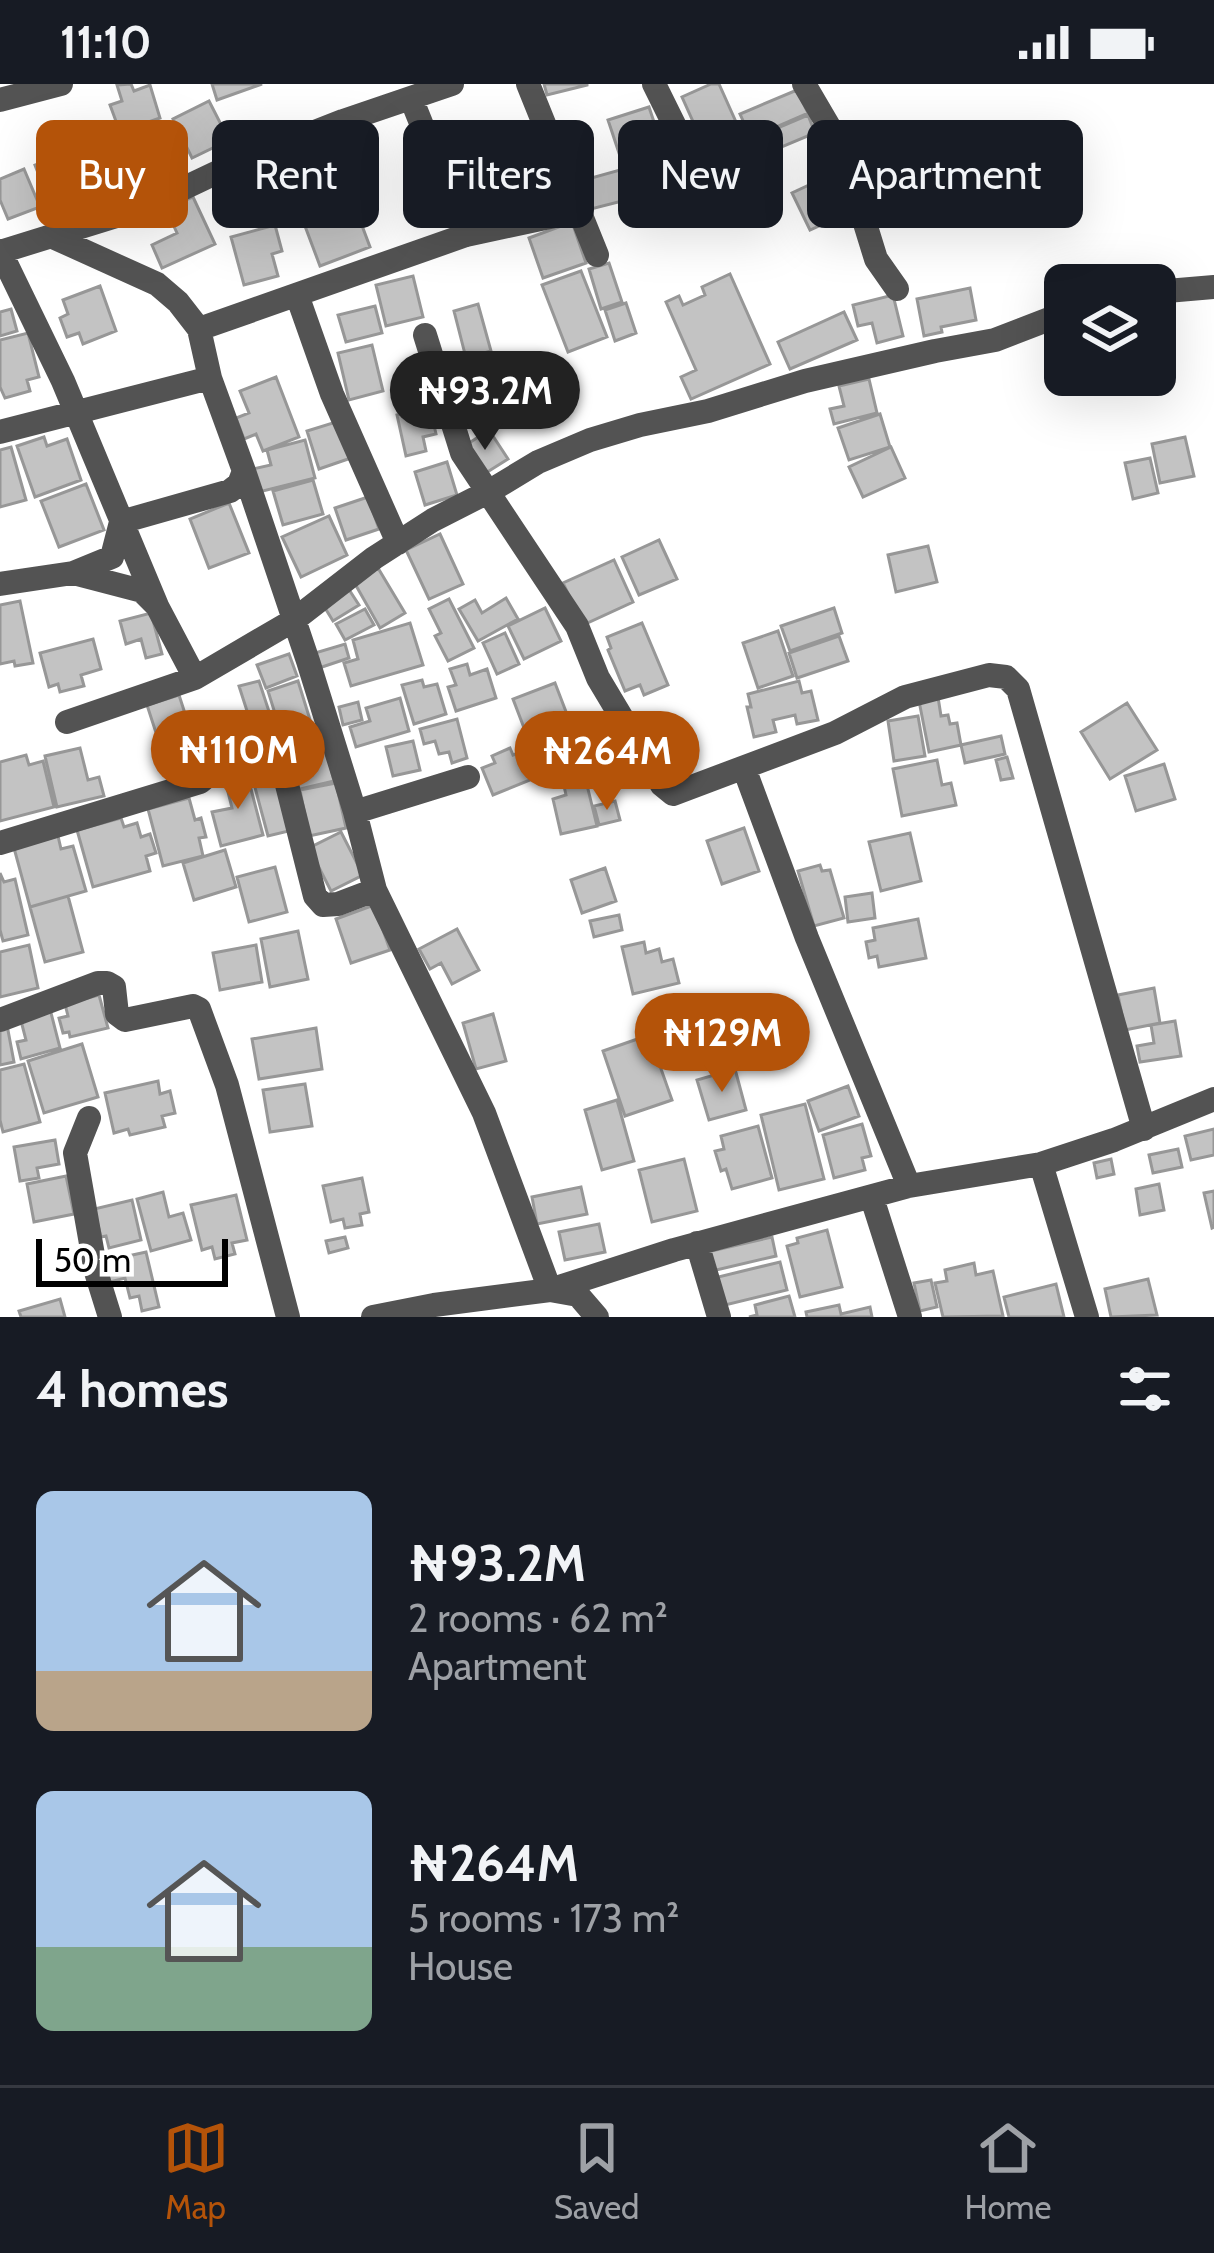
<!DOCTYPE html>
<meta charset="utf-8">
<style>
body{margin:0;font-family:Cabin,sans-serif;background:#242831;color:#f1f3f6;height:100vh;display:flex;flex-direction:column;font-size:45px;white-space:nowrap}
*{box-sizing:border-box;margin:0}
p{font-size:39px;color:#9ea1a6}
.icon{flex:none;width:66px;height:66px;fill:none;stroke:currentColor;stroke-width:2;stroke-linecap:round;stroke-linejoin:round}
.map{position:relative;height:1233px;overflow:hidden}
.drawer{display:flex;flex-direction:column;background:#171b24;flex:1}
.drawer>*{flex:none}
.top-card{position:absolute;left:36px;top:36px;width:1143px;height:108px;display:flex;gap:24px}
.tools{position:absolute;left:1044px;top:180px;display:grid;gap:24px}
.tools a{display:grid;place-items:center;width:132px;height:132px;border-radius:18px;background:#171b24;box-shadow:0 12px 48px #0002;font-size:60px}
.scale{position:absolute;left:36px;bottom:30px;width:192px;box-sizing:border-box;padding-left:12px;border:6px solid #000;border-top:0;font-size:33px;line-height:42px;white-space:nowrap;color:#000;-webkit-text-stroke:9px #fff;paint-order:stroke}
.price{position:absolute;translate:-50% -102px;padding:0 27px;border-radius:42px;background:#b45309;color:#fff;font-size:39px;line-height:78px;filter:drop-shadow(0 3px 6px #0008)}
.price::after{content:'';position:absolute;left:50%;top:72px;width:36px;height:27px;margin-left:-18px;background:inherit;clip-path:polygon(0 0,100% 0,50% 100%)}
.price.on{background:#222;color:#fff}
ul{padding:0;list-style:none}
li{display:flex;align-items:center;gap:36px;height:300px;padding:0 36px}
li span{display:grid;place-items:center;flex:none;width:336px;height:240px;border-radius:18px;color:#555}
li>.icon{margin-inline-start:auto}
span .icon{width:144px;height:144px;fill:#fffc;stroke-width:1}
li b{font-size:51px}
h2{display:flex;justify-content:space-between;align-items:center;height:144px;padding:0 36px;font-size:51px}
.tag{padding:0 42px;border-radius:18px;background:#171b24;box-shadow:0 12px 48px #0002;font-size:42px;line-height:108px}
.tag.on{background:#b45309;color:#fff}
.status{display:flex;justify-content:space-between;align-items:center;height:84px;padding:0 60px;background:#171b24;direction:ltr}
.status svg{height:33px;fill:currentColor}
.tabs{display:flex;justify-content:space-around;align-items:center;height:168px;border-top:3px solid #363941;background:#171b24;font-size:33px;color:#9ea1a6}
.tabs a{display:grid;justify-items:center;gap:6px}
.tabs .on{color:#b45309}
.map>svg:first-child{display:block}
.building{fill:#c3c3c3;stroke:#979797;stroke-width:3}
.lines{fill:none;stroke-linecap:round;stroke-linejoin:round}
.street{stroke:#535353;stroke-width:24}
</style>
<div class="status"><b>11:10</b><svg viewBox="0 0 49 12"><path d="M0 12V9h3v3zM5 12V6h3v6zM10 12V3h3v9zM15 12V0h3v12zM26 1h20v11H26zM47 4h2v5h-2z"/></svg></div>
<div class="map">
<svg width="1214" height="1233" viewBox="0 0 1214 1233">
<rect width="100%" height="100%" fill="#fff"/>
<path class="building" d="M 131,0 L 134,7 L 150,1 L 160,34 L 120,48 L 110,21 L 122,17 L 117,1 Z
M 212,0 L 262,0 L 217,16 Z
M 544,0 L 587,0 L 587,1 L 547,11 Z
M 711,0 L 719,0 L 736,38 L 700,53 L 682,13 Z
M 797,6 L 808,29 L 751,54 L 740,30 Z
M 209,17 L 229,56 L 192,74 L 173,35 Z
M 649,23 L 659,53 L 648,57 L 652,68 L 622,78 L 608,36 Z
M 808,31 L 815,49 L 753,75 L 745,58 Z
M 165,42 L 181,77 L 149,91 L 132,56 Z
M 528,43 L 536,68 L 497,81 L 489,54 Z
M 482,50 L 499,92 L 463,107 L 446,64 Z
M 364,53 L 377,92 L 341,105 L 327,67 Z
M 69,68 L 85,107 L 50,120 L 35,81 Z
M 324,68 L 338,110 L 309,120 L 305,108 L 299,110 L 294,94 L 301,92 L 296,77 Z
M 654,73 L 656,83 L 676,78 L 685,112 L 644,123 L 632,79 Z
M 282,81 L 298,128 L 268,139 L 251,92 Z
M 627,84 L 638,123 L 625,126 L 622,117 L 591,125 L 584,96 Z
M 24,85 L 40,123 L 8,135 L 0,116 L 0,95 Z
M 129,87 L 134,111 L 118,114 L 112,91 Z
M 822,95 L 829,109 L 843,103 L 854,126 L 810,146 L 792,109 Z
M 193,113 L 215,160 L 162,184 L 152,161 L 177,149 L 166,125 Z
M 352,115 L 370,163 L 320,182 L 302,134 Z
M 572,138 L 586,179 L 543,194 L 529,154 Z
M 275,141 L 282,167 L 272,170 L 278,192 L 244,201 L 231,153 Z
M 609,179 L 622,218 L 601,225 L 589,185 Z
M 581,187 L 607,253 L 568,268 L 542,201 Z
M 730,190 L 770,280 L 691,315 L 681,293 L 696,286 L 666,218 L 679,212 L 683,221 L 705,211 L 702,203 Z
M 413,192 L 423,233 L 386,242 L 376,201 Z
M 100,202 L 116,247 L 83,260 L 79,249 L 67,253 L 60,234 L 68,230 L 63,216 Z
M 970,204 L 976,236 L 941,243 L 942,248 L 924,252 L 917,215 Z
M 893,211 L 903,252 L 877,259 L 872,239 L 858,242 L 853,221 Z
M 626,219 L 636,249 L 615,257 L 605,226 Z
M 478,220 L 491,267 L 466,274 L 454,227 Z
M 375,222 L 382,249 L 346,258 L 338,231 Z
M 11,225 L 17,247 L 0,252 L 0,228 Z
M 844,228 L 857,256 L 790,285 L 778,258 Z
M 28,249 L 39,293 L 27,296 L 30,307 L 5,314 L 0,303 L 0,256 Z
M 372,261 L 383,307 L 349,316 L 338,269 Z
M 276,293 L 299,353 L 263,367 L 256,350 L 244,355 L 236,334 L 249,329 L 240,307 Z
M 869,295 L 877,329 L 834,340 L 830,325 L 844,322 L 839,302 Z
M 430,324 L 436,350 L 423,353 L 426,367 L 406,372 L 397,331 Z
M 880,330 L 890,363 L 849,376 L 838,344 Z
M 339,337 L 351,374 L 319,385 L 307,347 Z
M 489,346 L 508,375 L 481,392 L 463,363 Z
M 44,353 L 47,362 L 67,355 L 81,396 L 35,413 L 17,362 Z
M 1185,353 L 1194,392 L 1160,399 L 1152,360 Z
M 305,356 L 315,394 L 259,408 L 253,385 L 271,381 L 267,366 Z
M 11,363 L 26,416 L 0,423 L 0,366 Z
M 891,363 L 905,394 L 863,413 L 849,383 Z
M 1150,374 L 1158,409 L 1133,415 L 1125,379 Z
M 447,378 L 457,411 L 425,421 L 415,388 Z
M 313,396 L 323,430 L 283,441 L 273,407 Z
M 86,400 L 104,446 L 59,463 L 41,417 Z
M 368,413 L 379,445 L 346,456 L 335,424 Z
M 229,419 L 249,469 L 209,484 L 190,435 Z
M 329,432 L 347,471 L 301,493 L 282,453 Z
M 440,450 L 463,500 L 429,515 L 406,466 Z
M 659,456 L 677,495 L 639,511 L 622,473 Z
M 928,462 L 937,498 L 896,508 L 888,471 Z
M 614,476 L 633,518 L 583,541 L 563,499 Z
M 378,484 L 405,529 L 380,544 L 354,498 Z
M 348,504 L 359,521 L 333,537 L 322,519 Z
M 506,514 L 518,535 L 478,557 L 459,525 L 475,516 L 482,529 Z
M 449,515 L 474,564 L 448,577 L 435,552 L 441,549 L 429,525 Z
M 20,517 L 33,579 L 15,582 L 14,577 L 0,580 L 0,521 Z
M 545,524 L 561,557 L 524,575 L 508,542 Z
M 834,524 L 842,549 L 790,567 L 781,542 Z
M 365,525 L 374,541 L 345,556 L 336,540 Z
M 151,529 L 162,570 L 146,574 L 141,555 L 126,560 L 120,537 Z
M 410,539 L 423,581 L 351,602 L 344,579 L 358,575 L 353,556 Z
M 642,539 L 668,601 L 644,611 L 640,601 L 625,607 L 608,566 L 611,564 L 607,553 Z
M 778,547 L 793,592 L 758,604 L 743,559 Z
M 505,549 L 519,580 L 497,590 L 483,559 Z
M 839,552 L 848,577 L 797,594 L 789,569 Z
M 93,555 L 101,585 L 81,591 L 84,602 L 60,608 L 58,600 L 49,603 L 40,569 Z
M 345,560 L 349,574 L 319,584 L 315,569 Z
M 289,570 L 297,592 L 266,604 L 257,581 Z
M 467,580 L 470,591 L 487,585 L 496,614 L 456,627 L 448,603 L 456,601 L 450,585 Z
M 422,596 L 424,603 L 437,600 L 446,630 L 414,640 L 402,601 Z
M 259,597 L 278,655 L 258,661 L 239,602 Z
M 298,597 L 312,642 L 282,652 L 268,607 Z
M 799,597 L 802,609 L 811,607 L 818,636 L 797,640 L 795,631 L 773,636 L 776,648 L 754,653 L 747,623 L 751,623 L 748,610 Z
M 555,599 L 568,633 L 526,649 L 513,615 Z
M 179,611 L 190,645 L 158,655 L 147,621 Z
M 938,613 L 941,632 L 948,631 L 950,640 L 957,639 L 961,661 L 929,668 L 919,617 Z
M 400,614 L 409,647 L 356,663 L 350,643 L 370,637 L 366,624 Z
M 358,618 L 362,636 L 343,641 L 339,623 Z
M 1127,619 L 1157,666 L 1110,695 L 1081,648 Z
M 918,632 L 925,672 L 894,677 L 888,637 Z
M 457,635 L 467,674 L 452,679 L 449,668 L 439,670 L 435,657 L 424,660 L 420,645 Z
M 578,637 L 593,682 L 551,696 L 549,689 L 541,692 L 528,653 Z
M 1001,652 L 1005,670 L 965,679 L 961,661 Z
M 413,657 L 420,686 L 393,692 L 386,663 Z
M 614,658 L 617,675 L 599,679 L 595,662 Z
M 325,661 L 334,697 L 296,706 L 287,671 Z
M 80,664 L 88,696 L 99,693 L 104,712 L 57,723 L 45,672 Z
M 510,664 L 513,671 L 524,667 L 535,694 L 493,711 L 482,684 L 495,679 L 492,672 Z
M 26,671 L 29,681 L 43,677 L 54,723 L 0,737 L 0,678 Z
M 1007,673 L 1013,694 L 1001,696 L 996,676 Z
M 937,676 L 942,701 L 951,699 L 956,721 L 902,732 L 893,685 Z
M 276,679 L 293,746 L 268,752 L 250,685 Z
M 1164,680 L 1175,715 L 1136,727 L 1125,692 Z
M 246,686 L 263,751 L 221,762 L 212,728 L 232,724 L 224,692 Z
M 586,697 L 597,742 L 561,750 L 553,715 L 566,711 L 564,702 Z
M 336,699 L 346,744 L 309,752 L 300,706 Z
M 189,714 L 195,736 L 201,734 L 206,753 L 199,754 L 203,772 L 163,782 L 148,725 Z
M 615,717 L 620,736 L 599,741 L 594,722 Z
M 121,734 L 124,743 L 137,739 L 141,753 L 150,750 L 156,769 L 146,772 L 150,787 L 93,803 L 77,746 Z
M 744,744 L 759,787 L 722,800 L 707,757 Z
M 341,748 L 363,791 L 331,807 L 309,764 Z
M 910,749 L 921,797 L 881,807 L 869,758 Z
M 58,752 L 61,765 L 73,762 L 86,807 L 30,823 L 14,764 Z
M 225,766 L 236,803 L 194,816 L 183,779 Z
M 820,781 L 822,787 L 830,786 L 844,834 L 814,842 L 798,787 Z
M 275,783 L 287,828 L 249,838 L 237,793 Z
M 605,784 L 616,817 L 582,829 L 571,796 Z
M 0,789 L 4,798 L 15,795 L 28,851 L 3,857 L 0,846 Z
M 872,809 L 875,834 L 848,838 L 845,813 Z
M 68,812 L 83,868 L 45,878 L 30,823 Z
M 374,821 L 390,866 L 351,879 L 336,835 Z
M 619,831 L 622,846 L 594,853 L 590,837 Z
M 918,835 L 926,874 L 879,883 L 877,872 L 869,874 L 866,858 L 875,856 L 873,844 Z
M 457,845 L 479,886 L 452,900 L 441,879 L 430,885 L 419,865 Z
M 298,847 L 308,895 L 270,903 L 261,855 Z
M 644,858 L 646,869 L 659,865 L 662,878 L 673,875 L 679,899 L 633,910 L 622,863 Z
M 29,861 L 38,904 L 0,913 L 0,868 Z
M 256,861 L 262,898 L 220,906 L 213,869 Z
M 1154,904 L 1160,939 L 1125,946 L 1118,911 Z
M 99,911 L 108,944 L 70,953 L 69,948 L 63,949 L 59,934 L 68,932 L 65,920 Z
M 50,925 L 60,964 L 21,975 L 17,958 L 26,956 L 20,933 Z
M 493,930 L 506,977 L 476,985 L 463,939 Z
M 1175,937 L 1181,972 L 1140,978 L 1137,962 L 1154,959 L 1151,941 Z
M 7,941 L 14,978 L 0,981 L 0,942 Z
M 316,944 L 322,985 L 259,995 L 252,955 Z
M 649,951 L 672,1016 L 625,1032 L 603,967 Z
M 82,960 L 98,1013 L 44,1029 L 28,977 Z
M 24,980 L 40,1038 L 3,1048 L 0,1036 L 0,986 Z
M 735,985 L 746,1026 L 709,1036 L 697,996 Z
M 158,997 L 160,1010 L 170,1007 L 175,1029 L 162,1032 L 165,1043 L 130,1051 L 128,1045 L 114,1049 L 105,1009 Z
M 305,1000 L 312,1042 L 270,1048 L 263,1006 Z
M 848,1002 L 859,1032 L 819,1047 L 808,1017 Z
M 617,1016 L 634,1077 L 602,1086 L 585,1026 Z
M 805,1020 L 824,1095 L 779,1106 L 761,1031 Z
M 862,1040 L 871,1072 L 862,1074 L 865,1086 L 834,1094 L 823,1051 Z
M 758,1042 L 772,1094 L 732,1105 L 726,1085 L 721,1087 L 715,1067 L 724,1065 L 721,1052 Z
M 1214,1045 L 1214,1071 L 1191,1076 L 1185,1052 Z
M 55,1056 L 59,1080 L 37,1084 L 39,1094 L 20,1097 L 14,1063 Z
M 1178,1065 L 1182,1083 L 1153,1089 L 1149,1071 Z
M 684,1075 L 697,1127 L 652,1138 L 639,1086 Z
M 1111,1075 L 1114,1090 L 1097,1094 L 1094,1079 Z
M 66,1092 L 74,1130 L 34,1138 L 27,1100 Z
M 362,1094 L 369,1128 L 360,1130 L 362,1141 L 345,1144 L 343,1135 L 331,1138 L 323,1102 Z
M 1159,1100 L 1164,1126 L 1140,1131 L 1136,1105 Z
M 581,1103 L 587,1130 L 537,1140 L 532,1113 Z
M 1214,1107 L 1214,1143 L 1212,1144 L 1204,1109 Z
M 163,1108 L 169,1133 L 183,1129 L 191,1156 L 151,1167 L 137,1115 Z
M 236,1111 L 247,1156 L 232,1159 L 235,1170 L 215,1175 L 212,1163 L 202,1166 L 191,1121 Z
M 132,1116 L 141,1156 L 109,1164 L 106,1152 L 101,1153 L 94,1125 Z
M 599,1140 L 605,1168 L 565,1176 L 559,1148 Z
M 827,1146 L 842,1203 L 800,1213 L 787,1162 L 798,1159 L 797,1154 Z
M 345,1153 L 348,1164 L 329,1169 L 326,1157 Z
M 772,1153 L 776,1172 L 712,1187 L 707,1168 Z
M 146,1168 L 159,1223 L 142,1227 L 139,1212 L 130,1214 L 125,1194 L 110,1198 L 105,1177 Z
M 780,1178 L 787,1206 L 721,1222 L 714,1194 Z
M 974,1179 L 976,1191 L 993,1187 L 1003,1232 L 943,1233 L 935,1199 L 947,1197 L 945,1186 Z
M 1148,1195 L 1157,1231 L 1111,1233 L 1105,1205 Z
M 931,1196 L 937,1223 L 920,1227 L 914,1199 Z
M 1056,1200 L 1064,1233 L 1009,1233 L 1004,1213 Z
M 789,1212 L 795,1233 L 749,1233 L 757,1231 L 755,1221 Z
M 60,1215 L 65,1233 L 21,1233 L 19,1227 Z
M 839,1221 L 841,1230 L 870,1223 L 872,1233 L 807,1233 L 806,1228 Z"/>
<g class="lines">
<path class="street" d="M 528,0 L 597,171
M 654,0 L 701,95
M 804,0 L 865,104 L 863,133 L 876,175 L 897,205
M 411,14 L 466,151
M 0,16 L 61,0
M 53,153 L 157,200 L 178,218 L 199,245 L 210,294 L 244,387 L 239,400 L 230,407 L 121,438 L 112,473 L 73,489
M 0,167 L 63,297 L 157,522
M 0,168 L 142,124 L 241,77 L 343,37 L 452,0
M 1155,208 L 1214,203
M 297,211 L 332,310 L 398,459
M 199,245 L 466,151 L 578,127
M 425,251 L 462,369 L 577,542 L 598,594 L 662,701 L 673,710 L 835,649 L 905,613 L 989,591 L 1006,593 L 1018,605 L 1144,1045
M 0,348 L 210,294
M 244,387 L 308,577 L 355,728 L 375,806 L 484,1029 L 550,1206 L 578,1211 L 597,1233
M 0,500 L 73,489 L 142,507 L 157,522 L 195,594
M 67,638 L 195,594 L 294,536 L 374,474 L 433,436 L 490,407 L 538,378 L 590,356 L 640,341 L 708,327 L 805,297 L 935,267 L 995,256 L 1065,229
M 278,665 L 315,812 L 323,821 L 338,820 L 375,806
M 744,684 L 807,854 L 909,1102
M 355,728 L 468,693
M 0,759 L 200,698 L 217,684 L 329,650
M 0,936 L 98,899 L 107,899 L 114,903 L 117,930 L 125,936 L 193,922 L 199,925 L 227,1001 L 288,1233
M 89,1034 L 75,1069 L 96,1188 L 110,1233
M 1041,1080 L 1087,1233
M 872,1114 L 910,1233
M 697,1159 L 719,1233
M 373,1233 L 434,1221 L 550,1206 L 674,1166 L 909,1102 L 1041,1080 L 1114,1056 L 1214,1015"/>
</g>
</svg>
<div class="tools">
<a><svg class="icon" aria-label="layers" viewBox="0 0 24 24"><path d="M12 4l9 5-9 5-9-5zM3 14l9 5 9-5"/></svg></a>
</div>
<div class="scale">50 m</div>
<b class="price on" style="left:485px;top:369px">₦93.2M</b>
<b class="price" style="left:238px;top:728px">₦110M</b>
<b class="price" style="left:607px;top:729px">₦264M</b>
<b class="price" style="left:722px;top:1011px">₦129M</b>
<div class="top-card">
<a class="tag on">Buy</a>
<a class="tag">Rent</a>
<a class="tag">Filters</a>
<a class="tag">New</a>
<a class="tag">Apartment</a>
</div>
</div>
<section class="drawer">
<h2>4 homes<svg class="icon" aria-label="filters" viewBox="0 0 24 24"><path d="M4 7h16M4 17h16"/><circle cx="9" cy="7" r="2"/><circle cx="15" cy="17" r="2"/></svg></h2>
<ul>
<li><span style="background:linear-gradient(#a9c7e8 75%,#b9a48a 0)"><svg class="icon" aria-label="home" viewBox="0 0 24 24"><path d="M3 11l9-7 9 7M6 9v11h12V9"/></svg></span><div><b>₦93.2M</b><p>2 rooms · 62 m²</p><p>Apartment</p></div></li>
<li><span style="background:linear-gradient(#a9c7e8 65%,#7fa58c 0)"><svg class="icon" aria-label="home" viewBox="0 0 24 24"><path d="M3 11l9-7 9 7M6 9v11h12V9"/></svg></span><div><b>₦264M</b><p>5 rooms · 173 m²</p><p>House</p></div></li>
</ul>
</section>
<nav class="tabs">
<a class="on"><svg class="icon" aria-label="map" viewBox="0 0 24 24"><path d="M3 6l6-2 6 2 6-2v14l-6 2-6-2-6 2zM9 4v14M15 6v14"/></svg>Map</a>
<a><svg class="icon" aria-label="saved" viewBox="0 0 24 24"><path d="M7 4h10v16l-5-4-5 4z"/></svg>Saved</a>
<a><svg class="icon" aria-label="home" viewBox="0 0 24 24"><path d="M3 11l9-7 9 7M6 9v11h12V9"/></svg>Home</a>
</nav>
